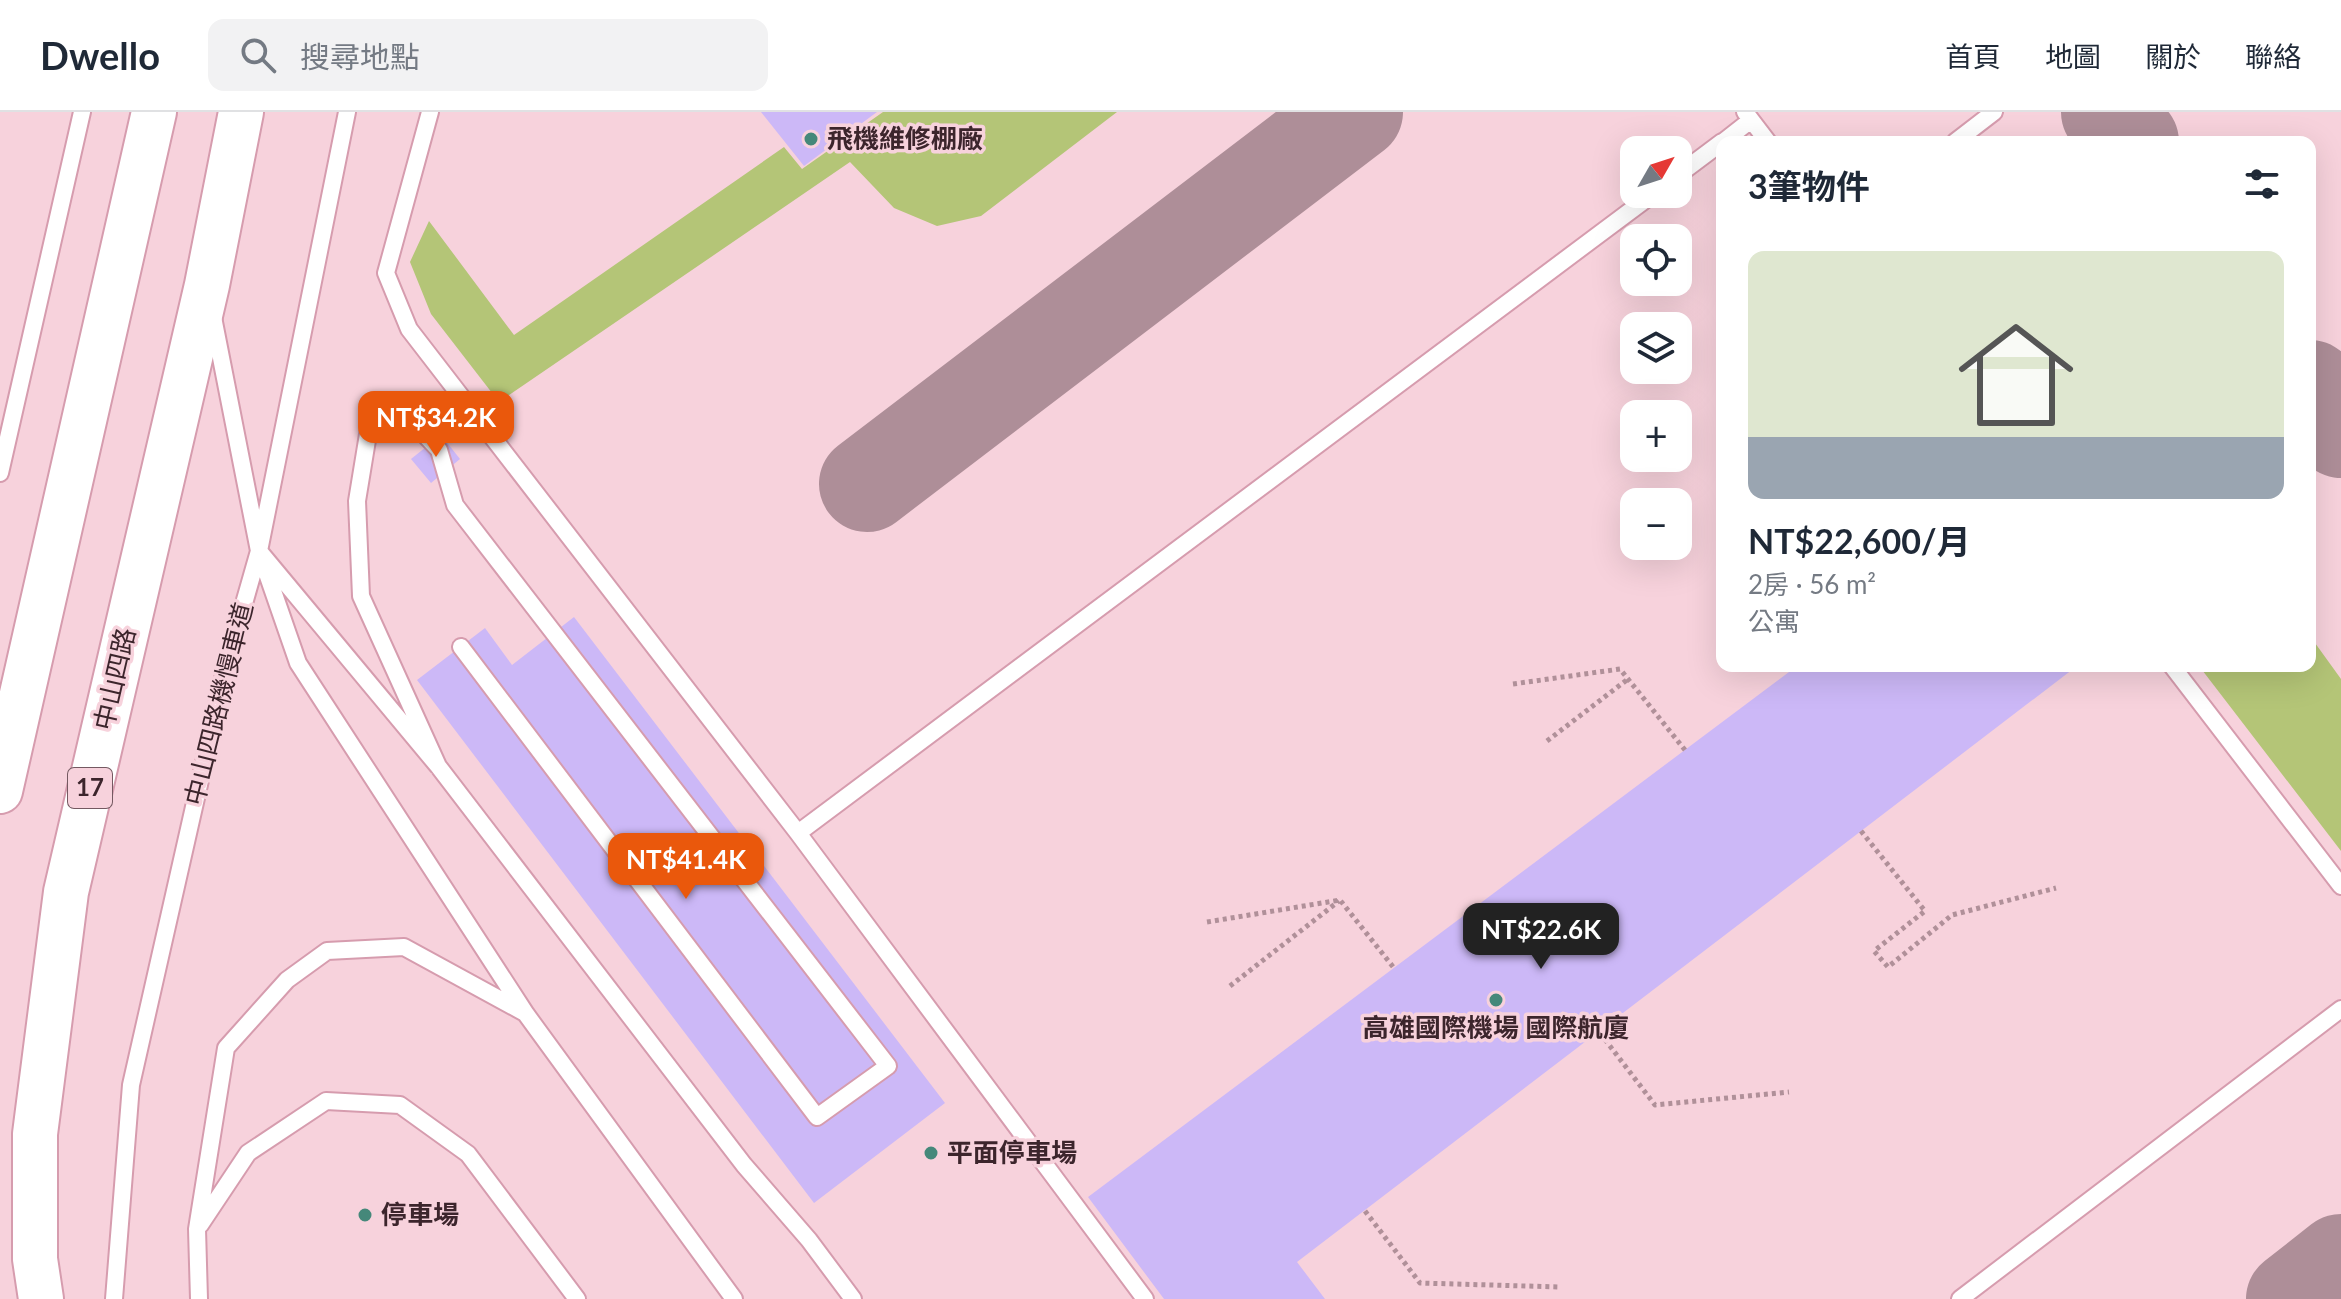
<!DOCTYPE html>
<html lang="zh-TW">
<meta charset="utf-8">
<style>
body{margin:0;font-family:Lato,"Noto Sans TC",sans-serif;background:#f2f2f3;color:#1f2937;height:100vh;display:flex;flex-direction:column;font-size:30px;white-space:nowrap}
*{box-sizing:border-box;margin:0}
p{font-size:26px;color:#747a83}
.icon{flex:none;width:44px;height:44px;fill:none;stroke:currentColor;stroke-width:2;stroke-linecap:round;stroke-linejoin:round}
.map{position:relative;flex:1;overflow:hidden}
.panel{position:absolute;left:1716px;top:24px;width:600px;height:536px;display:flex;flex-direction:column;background:#fff;border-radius:16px;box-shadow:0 8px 32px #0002}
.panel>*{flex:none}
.needle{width:52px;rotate:51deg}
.fabs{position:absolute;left:1620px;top:24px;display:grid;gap:16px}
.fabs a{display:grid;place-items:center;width:72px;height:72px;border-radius:16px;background:#fff;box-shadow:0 8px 32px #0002;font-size:40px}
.price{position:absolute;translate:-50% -68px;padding:0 18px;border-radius:16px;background:#ea580c;color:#fff;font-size:26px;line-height:52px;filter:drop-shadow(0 2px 4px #0008)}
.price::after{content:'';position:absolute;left:50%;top:48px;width:24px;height:18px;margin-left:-12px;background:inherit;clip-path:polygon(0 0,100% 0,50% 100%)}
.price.current{background:#222;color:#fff}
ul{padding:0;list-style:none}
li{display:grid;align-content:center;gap:16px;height:424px;padding:0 32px}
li+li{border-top:2px solid #e0e1e3}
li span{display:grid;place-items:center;height:248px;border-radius:16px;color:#555}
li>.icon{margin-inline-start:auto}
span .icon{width:144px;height:144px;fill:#fffc;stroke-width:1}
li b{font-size:34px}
h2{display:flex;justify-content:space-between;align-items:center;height:96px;padding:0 32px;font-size:34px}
header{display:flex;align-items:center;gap:48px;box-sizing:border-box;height:112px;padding:0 40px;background:#fff;border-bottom:2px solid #e0e1e3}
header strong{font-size:38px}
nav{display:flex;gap:44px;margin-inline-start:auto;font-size:28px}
.search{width:560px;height:72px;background:#f2f2f3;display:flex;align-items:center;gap:20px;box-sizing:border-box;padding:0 28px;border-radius:16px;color:#747a83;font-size:30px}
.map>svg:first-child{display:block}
.green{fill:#b4c577}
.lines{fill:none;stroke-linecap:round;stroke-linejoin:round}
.taxiway{stroke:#ae8e98;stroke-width:96}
.building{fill:#ccb8f7}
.service-casing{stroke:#d69cae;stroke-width:20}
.primary-casing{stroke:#d69cae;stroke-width:48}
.path{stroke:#b09099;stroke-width:5;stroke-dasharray:4 4;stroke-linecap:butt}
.service{stroke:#fff;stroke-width:16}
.primary{stroke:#fff;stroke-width:44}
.poi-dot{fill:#45887a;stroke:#f7d2dc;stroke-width:3}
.labels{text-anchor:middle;stroke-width:7;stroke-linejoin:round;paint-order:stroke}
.shield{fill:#f7d2dc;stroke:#745961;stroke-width:2}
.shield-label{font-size:24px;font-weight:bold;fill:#3c252c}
.poi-label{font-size:26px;font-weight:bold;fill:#3c252c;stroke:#f7d2dc;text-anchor:start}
.street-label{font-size:26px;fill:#3c252c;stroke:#f7d2dc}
</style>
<header>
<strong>Dwello</strong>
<div class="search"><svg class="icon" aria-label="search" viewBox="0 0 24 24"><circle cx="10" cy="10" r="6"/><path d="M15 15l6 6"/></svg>搜尋地點</div>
<nav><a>首頁</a><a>地圖</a><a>關於</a><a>聯絡</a></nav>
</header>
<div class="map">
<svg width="2341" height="1187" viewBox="0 0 2341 1187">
<rect width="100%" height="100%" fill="#f7d2dc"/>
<path class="green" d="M 883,0 L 1117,0 L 981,104 L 937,114 L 894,96 L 850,50 L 499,290 L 431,202 L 410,150 L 429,109 L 514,223 L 784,35 L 802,57 Z
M 2310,524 L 2341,567 L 2341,739 L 2199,554 L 2310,554 Z"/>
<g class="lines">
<path class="taxiway" d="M 2109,0 L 2131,30
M 2310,276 L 2341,318
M 867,372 L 1355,0
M 2294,1187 L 2341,1150"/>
</g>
<path class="building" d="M 761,0 L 877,0 L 804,54 Z
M 441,323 L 460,347 L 431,371 L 411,347 Z
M 574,505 L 945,991 L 814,1091 L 417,568 L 485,516 L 512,553 Z
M 1797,554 L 2077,554 L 1297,1150 L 1325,1187 L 1164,1187 L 1088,1085 Z"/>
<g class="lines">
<defs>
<path id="service" d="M 430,0 L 386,161 L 409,217 L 798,721 L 1145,1187
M 1745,0 L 1768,30
M 1723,30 L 1751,8
M 1955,30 L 1994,0
M 1678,63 L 1722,30
M 213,205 L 259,439 L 438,654 L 744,1053 L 809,1128 L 853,1187
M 0,361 L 82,0
M 263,450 L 298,551 L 526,902 L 734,1187
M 2172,554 L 2341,774
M 438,654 L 361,484 L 357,389 L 370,310 L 397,293 L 439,338 L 455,393 L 888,954 L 817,1005 L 461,535
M 798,721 L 1653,82
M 200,1113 L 248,1041 L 326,989 L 400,993 L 468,1042 L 577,1187
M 114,1187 L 131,973 L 225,558 L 259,439 L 347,0
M 199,1187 L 197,1117 L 226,936 L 287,868 L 327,839 L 404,835 L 525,901
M 1960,1187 L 2341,897"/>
<path id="primary" d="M 0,679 L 154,0
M 41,1187 L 35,1147 L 35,1022 L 66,780 L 207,173 L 241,0"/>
</defs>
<use href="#service" class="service-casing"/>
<use href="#primary" class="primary-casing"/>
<path class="path" d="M 1513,572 L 1620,557 L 1685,638
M 1547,629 L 1628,567
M 1861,719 L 1925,799 L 1874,839 L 1888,855 L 1952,803 L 2056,776
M 1207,810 L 1340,788 L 1394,856
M 1230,874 L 1339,789
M 1600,921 L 1655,993 L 1789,980
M 1365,1099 L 1420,1171 L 1561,1175"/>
<use href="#service" class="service"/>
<use href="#primary" class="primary"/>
</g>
<g class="poi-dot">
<circle cx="811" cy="27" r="8"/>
<circle cx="1496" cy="888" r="8"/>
<circle cx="931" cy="1041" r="8"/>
<circle cx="365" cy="1103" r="8"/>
</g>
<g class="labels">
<rect class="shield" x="68" y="656" width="44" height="40" rx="6"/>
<g class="shield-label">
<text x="90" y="684">17</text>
</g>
<g class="poi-label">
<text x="827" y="36">飛機維修棚廠</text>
<text x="1496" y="925" text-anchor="middle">高雄國際機場 國際航廈</text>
<text x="947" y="1050">平面停車場</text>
<text x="381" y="1112">停車場</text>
</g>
<g class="street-label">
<text transform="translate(115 567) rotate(-77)" y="9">中山四路</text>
<text transform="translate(219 592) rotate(-76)" y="9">中山四路機慢車道</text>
</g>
</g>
</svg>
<div class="fabs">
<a><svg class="needle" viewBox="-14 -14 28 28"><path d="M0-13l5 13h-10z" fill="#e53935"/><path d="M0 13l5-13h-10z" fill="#747a83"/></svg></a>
<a><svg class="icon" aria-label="locate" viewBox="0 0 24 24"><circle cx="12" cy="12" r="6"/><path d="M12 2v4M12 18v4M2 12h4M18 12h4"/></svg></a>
<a><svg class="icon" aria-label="layers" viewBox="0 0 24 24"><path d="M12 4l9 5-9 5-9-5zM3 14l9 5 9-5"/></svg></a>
<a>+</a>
<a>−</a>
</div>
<b class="price" style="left:436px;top:347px">NT$34.2K</b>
<b class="price" style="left:686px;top:789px">NT$41.4K</b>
<b class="price current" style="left:1541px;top:859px">NT$22.6K</b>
<section class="panel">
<h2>3筆物件<svg class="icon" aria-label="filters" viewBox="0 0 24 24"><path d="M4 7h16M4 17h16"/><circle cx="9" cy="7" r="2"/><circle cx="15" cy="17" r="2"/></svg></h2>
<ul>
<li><span style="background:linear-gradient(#dfe7d0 75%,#9aa5b1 0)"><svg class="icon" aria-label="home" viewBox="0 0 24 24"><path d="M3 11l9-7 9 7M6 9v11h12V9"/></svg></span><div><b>NT$22,600/月</b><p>2房 · 56 m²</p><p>公寓</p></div></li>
</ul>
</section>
</div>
